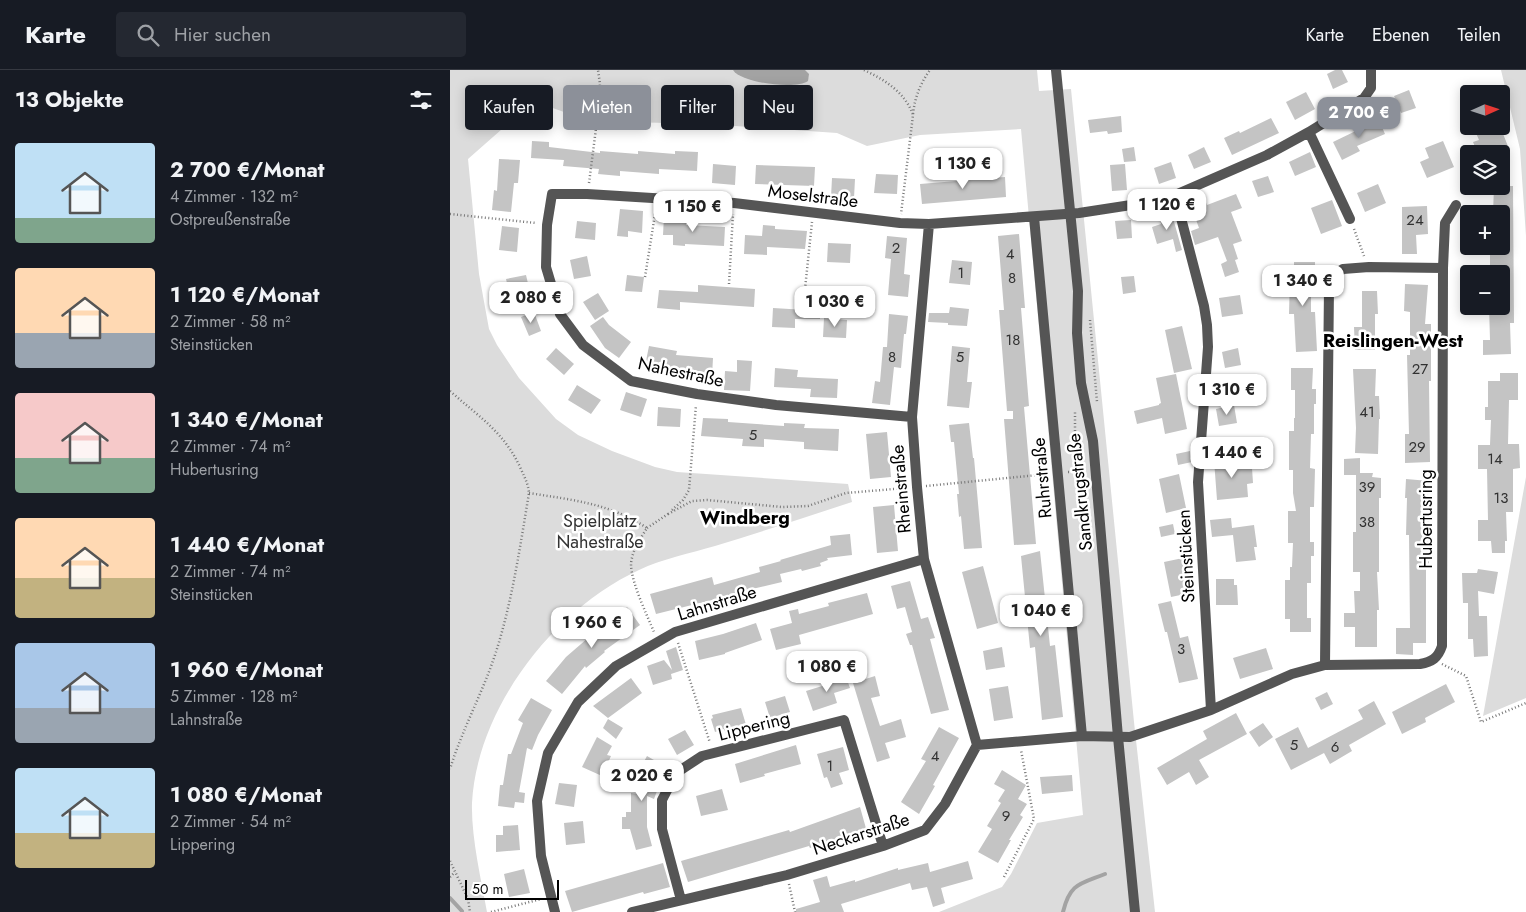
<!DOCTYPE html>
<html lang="de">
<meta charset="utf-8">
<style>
body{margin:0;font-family:Jost,sans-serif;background:#242831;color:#f1f3f6;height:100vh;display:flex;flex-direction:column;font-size:19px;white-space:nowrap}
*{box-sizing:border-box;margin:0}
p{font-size:16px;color:#9ea1a6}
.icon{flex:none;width:28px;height:28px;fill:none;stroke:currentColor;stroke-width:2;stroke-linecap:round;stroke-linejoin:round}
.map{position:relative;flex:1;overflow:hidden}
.drawer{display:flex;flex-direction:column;background:#171b24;width:450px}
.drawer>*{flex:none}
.guide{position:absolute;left:15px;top:15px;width:475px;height:45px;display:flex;gap:10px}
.needle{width:32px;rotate:87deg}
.tools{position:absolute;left:1010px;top:15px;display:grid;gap:10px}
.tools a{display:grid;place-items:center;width:50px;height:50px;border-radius:5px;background:#171b24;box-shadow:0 2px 12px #0003;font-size:25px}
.scale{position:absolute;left:15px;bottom:12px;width:94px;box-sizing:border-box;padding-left:5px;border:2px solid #000;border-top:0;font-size:14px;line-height:18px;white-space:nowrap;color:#000;-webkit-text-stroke:4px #fff;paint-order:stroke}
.price{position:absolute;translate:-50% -42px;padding:0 11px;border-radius:10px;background:#fff;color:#222;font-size:16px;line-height:32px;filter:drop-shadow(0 1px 2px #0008)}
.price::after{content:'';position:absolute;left:50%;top:30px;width:15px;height:11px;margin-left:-8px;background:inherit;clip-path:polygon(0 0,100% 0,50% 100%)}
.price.selected{background:#8c9099;color:#fff}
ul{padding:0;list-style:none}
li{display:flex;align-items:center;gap:15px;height:125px;padding:0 15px}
li span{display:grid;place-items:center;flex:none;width:140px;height:100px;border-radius:5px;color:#555}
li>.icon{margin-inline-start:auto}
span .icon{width:60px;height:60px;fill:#fffc;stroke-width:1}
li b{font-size:21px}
h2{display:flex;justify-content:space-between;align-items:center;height:60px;padding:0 15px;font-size:21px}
.chip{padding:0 18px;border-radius:5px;background:#171b24;box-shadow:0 2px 12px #0003;font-size:18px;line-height:45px}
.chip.selected{background:#8c9099;color:#fff}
header{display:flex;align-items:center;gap:30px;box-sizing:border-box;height:70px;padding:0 25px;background:#171b24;border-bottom:1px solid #363941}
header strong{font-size:24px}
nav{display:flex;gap:28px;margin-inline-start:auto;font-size:18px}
.search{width:350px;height:45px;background:#242831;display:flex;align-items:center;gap:12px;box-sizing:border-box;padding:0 18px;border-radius:5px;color:#9ea1a6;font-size:19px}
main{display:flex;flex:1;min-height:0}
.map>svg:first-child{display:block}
.green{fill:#dcdcdc}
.water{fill:#a3a3a3}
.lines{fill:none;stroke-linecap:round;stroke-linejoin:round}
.stream{stroke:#a3a3a3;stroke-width:4}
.building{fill:#c4c4c4}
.path{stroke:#777;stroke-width:2.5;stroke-dasharray:1 2.5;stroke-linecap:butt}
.minor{stroke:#555;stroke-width:10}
.tertiary{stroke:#555;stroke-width:10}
.labels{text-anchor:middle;stroke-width:5;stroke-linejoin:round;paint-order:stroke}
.number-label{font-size:15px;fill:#313131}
.street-label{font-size:18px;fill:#000;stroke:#fff}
.park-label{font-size:18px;fill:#333;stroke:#fff}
.neighbourhood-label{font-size:19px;font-weight:bold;fill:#000;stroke:#fff}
</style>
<header>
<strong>Karte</strong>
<div class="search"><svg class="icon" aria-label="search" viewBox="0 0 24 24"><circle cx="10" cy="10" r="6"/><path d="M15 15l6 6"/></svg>Hier suchen</div>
<nav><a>Karte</a><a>Ebenen</a><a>Teilen</a></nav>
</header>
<main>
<section class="drawer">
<h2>13 Objekte<svg class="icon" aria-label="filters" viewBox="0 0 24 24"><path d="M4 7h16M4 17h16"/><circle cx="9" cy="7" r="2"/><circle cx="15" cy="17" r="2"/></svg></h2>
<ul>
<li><span style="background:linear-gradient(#bfe0f5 75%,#7fa58c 0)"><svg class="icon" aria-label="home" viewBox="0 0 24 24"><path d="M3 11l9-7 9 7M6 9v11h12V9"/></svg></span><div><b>2 700 €/Monat</b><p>4 Zimmer · 132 m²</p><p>Ostpreußenstraße</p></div></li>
<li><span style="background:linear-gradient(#ffd9b3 65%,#9aa5b1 0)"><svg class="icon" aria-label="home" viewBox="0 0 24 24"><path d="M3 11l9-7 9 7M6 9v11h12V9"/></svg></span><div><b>1 120 €/Monat</b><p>2 Zimmer · 58 m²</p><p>Steinstücken</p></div></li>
<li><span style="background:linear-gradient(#f6c9c9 65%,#7fa58c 0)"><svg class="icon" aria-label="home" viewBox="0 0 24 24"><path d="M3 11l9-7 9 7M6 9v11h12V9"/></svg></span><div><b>1 340 €/Monat</b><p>2 Zimmer · 74 m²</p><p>Hubertusring</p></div></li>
<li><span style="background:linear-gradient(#ffd9b3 60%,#c2b280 0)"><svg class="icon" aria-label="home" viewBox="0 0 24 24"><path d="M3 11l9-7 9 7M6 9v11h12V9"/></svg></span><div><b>1 440 €/Monat</b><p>2 Zimmer · 74 m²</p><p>Steinstücken</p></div></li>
<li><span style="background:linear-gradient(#a9c7e8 65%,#9aa5b1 0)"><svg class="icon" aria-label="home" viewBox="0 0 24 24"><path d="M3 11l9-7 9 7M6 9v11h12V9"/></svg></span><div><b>1 960 €/Monat</b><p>5 Zimmer · 128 m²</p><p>Lahnstraße</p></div></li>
<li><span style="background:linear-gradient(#bfe0f5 65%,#c2b280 0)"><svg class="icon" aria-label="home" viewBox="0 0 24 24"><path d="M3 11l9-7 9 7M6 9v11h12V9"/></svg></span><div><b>1 080 €/Monat</b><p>2 Zimmer · 54 m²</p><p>Lippering</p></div></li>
</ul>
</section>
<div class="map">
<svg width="1076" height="842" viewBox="0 0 1076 842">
<rect width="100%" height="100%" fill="#fff"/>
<path class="green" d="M 0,0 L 587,0 L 589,21 L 621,19 L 684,652 L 705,842 L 489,842 L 552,817 L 561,804 L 587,753 L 633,745 L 571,59 L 470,65 L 417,76 L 387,63 L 256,54 L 139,51 L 100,37 L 86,36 L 76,38 L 18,89 L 29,204 L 39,259 L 47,275 L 69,308 L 106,349 L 128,365 L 162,381 L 205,397 L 227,402 L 398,414 L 402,432 C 356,447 311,462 265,476 C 241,483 212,489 189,500 C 104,539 27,638 22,733 C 21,766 31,809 37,842 L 0,842 Z
M 1051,0 L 1076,0 L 1076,166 L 1070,79 Z
M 1076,407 L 1076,628 L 1033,646 Z"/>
<path class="water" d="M 283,0 L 355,0 L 359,4 L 358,11 C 346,20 291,13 283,0 Z"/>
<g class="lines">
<path class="stream" d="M 0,828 L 12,841
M 613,842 C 620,813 630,814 655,804"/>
</g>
<path class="building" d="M 885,0 L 892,0 L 898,12 L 883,19 L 877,4 Z
M 959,20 L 966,38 L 951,43 L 944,26 Z
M 856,22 L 865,39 L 845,50 L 836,32 Z
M 671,46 L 672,62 L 658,64 L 657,61 L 640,63 L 638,50 Z
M 821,48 L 829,63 L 782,85 L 774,68 L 789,61 L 790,63 Z
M 928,48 L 935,64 L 907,76 L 910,81 L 892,90 L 883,72 L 914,57 L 913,54 Z
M 1023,56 L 1050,56 L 1059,79 L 1047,84 L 1028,84 L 1023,72 L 1029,70 Z
M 82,71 L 99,72 L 99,77 L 150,83 L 150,81 L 188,84 L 188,81 L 225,84 L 225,81 L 248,82 L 247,101 L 209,99 L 209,104 L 170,101 L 170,106 L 148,104 L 149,99 L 113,96 L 114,90 L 81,88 Z
M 993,71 L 1004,97 L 977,108 L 970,92 L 979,88 L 975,78 Z
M 684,77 L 686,91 L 674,92 L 672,79 Z
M 754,77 L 761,92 L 744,99 L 738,85 Z
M 860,82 L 866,97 L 845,106 L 839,92 Z
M 49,89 L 70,90 L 68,113 L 64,113 L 61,142 L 42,140 L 44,120 L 47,121 Z
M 721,92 L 726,108 L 709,114 L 704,98 Z
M 263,94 L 286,96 L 285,115 L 262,113 Z
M 675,94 L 677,120 L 662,121 L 660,95 Z
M 306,95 L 365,97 L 364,116 L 305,114 Z
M 426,104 L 448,105 L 447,124 L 424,123 Z
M 818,106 L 824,122 L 808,127 L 802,111 Z
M 555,107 L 556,127 L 472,134 L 470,114 Z
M 382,108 L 405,109 L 404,128 L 381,127 Z
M 928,114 L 936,133 L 915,142 L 907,123 Z
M 1044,116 L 1063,116 L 1064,253 L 1060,253 L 1061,284 L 1033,285 L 1033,270 L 1040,270 L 1039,236 L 1051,236 L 1051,204 L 1040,204 L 1040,181 L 1045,181 L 1045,176 L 1051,176 L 1051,144 L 1043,144 Z
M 786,124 L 792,138 L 781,142 L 792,171 L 783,174 L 788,189 L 785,190 L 789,202 L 775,207 L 771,194 L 777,191 L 768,167 L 745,175 L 741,161 L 749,158 L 741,136 L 755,130 L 757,135 Z
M 882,130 L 892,156 L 871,164 L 861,138 Z
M 977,136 L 978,164 L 966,165 L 967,184 L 952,184 L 952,137 Z
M 170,139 L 193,141 L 192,163 L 178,161 L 178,167 L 167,166 Z
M 721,141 L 732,180 L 726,182 L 723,169 L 707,174 L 702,157 L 711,154 L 709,145 Z
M 214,146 L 237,147 L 236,155 L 275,157 L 274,176 L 235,174 L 235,176 L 223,175 L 223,165 L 213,165 Z
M 681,150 L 682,168 L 667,169 L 665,151 Z
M 127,151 L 146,153 L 145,170 L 125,168 Z
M 313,155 L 325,156 L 325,159 L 357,161 L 355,179 L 317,177 L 317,185 L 294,184 L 295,165 L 312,166 Z
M 52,156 L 69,158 L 67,182 L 49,180 Z
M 569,164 L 575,238 L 571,238 L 579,336 L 574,337 L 586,474 L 564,475 L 554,349 L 563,349 L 563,341 L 557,341 L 549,240 L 554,240 L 548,166 Z
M 437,166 L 457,168 L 454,204 L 460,205 L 458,227 L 438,225 L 441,189 L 435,188 Z
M 378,173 L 401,174 L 400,193 L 377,192 Z
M 137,186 L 141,206 L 124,209 L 120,190 Z
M 502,190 L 522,192 L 520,215 L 499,213 Z
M 844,192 L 865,192 L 865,208 L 861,208 L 861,242 L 865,242 L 867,281 L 846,282 L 844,244 L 839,244 L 840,205 L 844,205 Z
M 76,205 L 81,226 L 61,230 L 56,209 Z
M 177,205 L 194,207 L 192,222 L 175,221 Z
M 684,206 L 686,222 L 673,224 L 671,207 Z
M 955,214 L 978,215 L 975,254 L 981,254 L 981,311 L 979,311 L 980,392 L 955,393 L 955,364 L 959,364 L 957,285 L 960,285 L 960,242 L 954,241 Z
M 248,215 L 305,219 L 304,237 L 230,232 L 230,240 L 207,238 L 209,220 L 248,222 Z
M 912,221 L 927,221 L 928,244 L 925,244 L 925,280 L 905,280 L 904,257 L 912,257 Z
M 148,223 L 159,241 L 145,250 L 133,232 Z
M 790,225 L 793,244 L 772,247 L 769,228 Z
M 356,231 L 370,232 L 370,249 L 345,249 L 345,258 L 322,257 L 323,238 L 356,240 Z
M 500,237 L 519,239 L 517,256 L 498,255 L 498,253 L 478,252 L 479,243 L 499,243 Z
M 84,242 L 91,261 L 79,266 L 71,247 Z
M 439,244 L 458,246 L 456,264 L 454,264 L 451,298 L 444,297 L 440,335 L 422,333 L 425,311 L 430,312 L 433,277 L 437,277 Z
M 153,247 L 159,255 L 181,272 L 169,288 L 155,278 L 140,256 Z
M 374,248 L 397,250 L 396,268 L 373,267 Z
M 732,256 L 742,299 L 724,303 L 715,260 Z
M 199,276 L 227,281 L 226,285 L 263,288 L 262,306 L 243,305 L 210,299 L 211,292 L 209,292 L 207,298 L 195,296 Z
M 502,276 L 520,278 L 517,312 L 522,312 L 519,338 L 497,336 Z
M 106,278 L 124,294 L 114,305 L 96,289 Z
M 788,278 L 791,295 L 775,298 L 772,282 Z
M 287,290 L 302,291 L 300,321 L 274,320 L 275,301 L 287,302 Z
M 325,298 L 348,300 L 347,307 L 388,309 L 387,328 L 360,327 L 361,319 L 324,317 Z
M 841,298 L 863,298 L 862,319 L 866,319 L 866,334 L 864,334 L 864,364 L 861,364 L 860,398 L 865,399 L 864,437 L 860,437 L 860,472 L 864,472 L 864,486 L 861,486 L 861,513 L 857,513 L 857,548 L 861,548 L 861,562 L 840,562 L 840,549 L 835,549 L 835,510 L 840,510 L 840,497 L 842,497 L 843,473 L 838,473 L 838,441 L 846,441 L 843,423 L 843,400 L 839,400 L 839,361 L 844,361 L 844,348 L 845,348 L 845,320 L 841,320 Z
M 903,299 L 926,299 L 925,326 L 929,326 L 930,349 L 929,349 L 928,384 L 905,383 L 906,358 Z
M 1050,303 L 1068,303 L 1068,330 L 1059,330 L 1058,374 L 1069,374 L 1070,398 L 1063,399 L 1063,442 L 1056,442 L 1057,471 L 1055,471 L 1055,483 L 1042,483 L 1041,471 L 1028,471 L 1028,450 L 1038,450 L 1037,399 L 1028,399 L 1028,375 L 1040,375 L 1041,350 L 1035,350 L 1035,337 L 1038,337 L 1038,311 L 1050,311 Z
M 726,304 L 737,359 L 715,364 L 712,348 L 687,354 L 684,341 L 709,335 L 709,334 L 711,333 L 706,308 Z
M 127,315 L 151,330 L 141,344 L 118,330 Z
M 176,322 L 197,329 L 191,347 L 170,340 Z
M 784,335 L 787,353 L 769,356 L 766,339 Z
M 208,337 L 231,339 L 230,357 L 207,356 Z
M 253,348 L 278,349 L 278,352 L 334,356 L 334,353 L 355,354 L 354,358 L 389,359 L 388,381 L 354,379 L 354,372 L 314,369 L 314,377 L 292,376 L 293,369 L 251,366 Z
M 519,353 L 523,388 L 524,388 L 532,478 L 514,479 L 511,446 L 509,447 L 507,424 L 509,424 L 504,372 L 501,372 L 499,355 Z
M 437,362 L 441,407 L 420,409 L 416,364 Z
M 740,381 L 742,392 L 728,395 L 726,384 Z
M 789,388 L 790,399 L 802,398 L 803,413 L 797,414 L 798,427 L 767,430 L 764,390 Z
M 910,388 L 910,403 L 923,403 L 922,407 L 931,408 L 931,428 L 929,428 L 929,502 L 927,502 L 929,540 L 927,540 L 927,577 L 905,577 L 905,557 L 894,557 L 894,543 L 905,543 L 904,521 L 910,521 L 910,502 L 903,502 L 903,462 L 906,462 L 906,405 L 894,405 L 894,389 Z
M 729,404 L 736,438 L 716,443 L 709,409 Z
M 956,409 L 979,411 L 977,440 L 979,440 L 979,499 L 976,499 L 976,573 L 963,573 L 963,585 L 946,584 L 946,558 L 960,558 L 959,465 L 956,465 L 957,428 L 955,428 Z
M 444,435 L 448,481 L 427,483 L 423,437 Z
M 781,448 L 782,458 L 804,455 L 807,477 L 804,477 L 806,490 L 786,492 L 783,465 L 762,467 L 760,450 Z
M 723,454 L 725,464 L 711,467 L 709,457 Z
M 400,464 L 402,485 L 377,488 L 378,490 L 370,493 L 371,496 L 352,501 L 351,499 L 330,504 L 332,512 L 302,519 L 304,524 L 280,531 L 278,526 L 206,544 L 200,524 L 262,507 L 264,515 L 310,502 L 309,497 L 331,491 L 330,490 L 381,475 L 380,466 Z
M 590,481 L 600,576 L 605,575 L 613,647 L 592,650 L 585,577 L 580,578 L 571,486 Z
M 733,488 L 740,523 L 721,527 L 714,492 Z
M 533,496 L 548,553 L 527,559 L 512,502 Z
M 1028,499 L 1048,502 L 1044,524 L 1028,521 L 1029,546 L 1037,546 L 1038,586 L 1024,587 L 1023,569 L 1018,569 L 1018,533 L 1013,533 L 1012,503 L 1027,503 Z
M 766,509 L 784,509 L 784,515 L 787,515 L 788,535 L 766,535 Z
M 460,511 L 471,549 L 478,547 L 485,568 L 480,569 L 499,640 L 481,644 L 462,575 L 460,575 L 456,564 L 462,562 L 455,537 L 447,539 L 441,516 Z
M 417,523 L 423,544 L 349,565 L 351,574 L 326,580 L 320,559 L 342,553 L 339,541 L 348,539 L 349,544 L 379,536 L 378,533 Z
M 721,531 L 730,568 L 738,566 L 748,609 L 729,613 L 717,562 L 715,562 L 708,534 Z
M 177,537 L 190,555 L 154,581 L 155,582 L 136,598 L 135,596 L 112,624 L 96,611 L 116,587 L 153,555 Z
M 306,553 L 312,570 L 275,583 L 275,584 L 249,590 L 245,571 L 273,564 Z
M 226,577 L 233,600 L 221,604 L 222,609 L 203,615 L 197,596 L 214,590 L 222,600 L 216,581 Z
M 552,577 L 555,597 L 536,600 L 533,581 Z
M 816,578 L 823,599 L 790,609 L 783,588 Z
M 395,604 L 400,618 L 384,623 L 387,633 L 363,641 L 356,621 L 382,613 L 381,608 Z
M 425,606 L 430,626 L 421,628 L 430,656 L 451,649 L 456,667 L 435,673 L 440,688 L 427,692 L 403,613 Z
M 181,608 L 192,623 L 158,648 L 143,636 Z
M 996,614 L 1005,632 L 975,648 L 976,652 L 952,664 L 942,642 Z
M 558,616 L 563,648 L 544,651 L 539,619 Z
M 877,622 L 883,634 L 871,640 L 865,628 Z
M 335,626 L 340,642 L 320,648 L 315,632 Z
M 81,628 L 102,640 L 88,665 L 82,680 L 77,678 L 69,722 L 75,723 L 74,733 L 65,732 L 64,738 L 48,736 L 50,715 L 53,715 L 58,684 L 61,684 L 73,653 L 68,650 Z
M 924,631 L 936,654 L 899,675 L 902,681 L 880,694 L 874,683 L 841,700 L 825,669 L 848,657 L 858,678 L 913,649 L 908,640 Z
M 291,638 L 297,658 L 276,664 L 274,659 L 265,662 L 261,649 L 263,648 L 262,645 Z
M 786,643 L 797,664 L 749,690 L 759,707 L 746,715 L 739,702 L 717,715 L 707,698 L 757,669 L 753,661 Z
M 158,649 L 173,658 L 166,669 L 153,658 Z
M 813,653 L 823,667 L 809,677 L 799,662 Z
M 489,657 L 509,668 L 483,715 L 485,716 L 469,744 L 451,732 L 476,691 L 471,689 Z
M 235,660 L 244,675 L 227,685 L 218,669 Z
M 147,667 L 162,676 L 157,685 L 161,686 L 152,706 L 132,697 Z
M 346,675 L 351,694 L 314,704 L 315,706 L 290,713 L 285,694 Z
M 393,677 L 399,700 L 389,703 L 393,714 L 381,718 L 377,707 L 374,708 L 367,684 Z
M 197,686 L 216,697 L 204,719 L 197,715 L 207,721 L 204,729 L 197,726 L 197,757 L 202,776 L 186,780 L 180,759 L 172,759 L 172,747 L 176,747 L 176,742 L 181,742 L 181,723 L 196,725 L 177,717 L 182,708 L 184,710 Z
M 552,700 L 576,715 L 568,729 L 577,734 L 570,745 L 573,747 L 559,770 L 561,770 L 548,793 L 528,782 L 542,759 L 537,756 L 551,733 L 548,731 L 555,720 L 544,714 Z
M 622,705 L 623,721 L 592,724 L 590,707 Z
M 109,713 L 127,715 L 124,737 L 105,734 Z
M 272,719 L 278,740 L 251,746 L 246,726 Z
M 410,737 L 417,762 L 396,768 L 396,766 L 360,778 L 359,776 L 238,812 L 231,791 L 339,760 L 340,762 Z
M 133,751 L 135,773 L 116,775 L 114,753 Z
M 68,755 L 70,780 L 46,782 L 46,765 L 53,765 L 53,756 Z
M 518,791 L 523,809 L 491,818 L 495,833 L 483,837 L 477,817 L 462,820 L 460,813 L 391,834 L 394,842 L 346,842 L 346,839 L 370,832 L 363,810 L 377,806 L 380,817 L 405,810 L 405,812 L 448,798 L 448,800 L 478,793 L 480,802 Z
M 213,793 L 220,817 L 194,824 L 193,822 L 122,842 L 115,821 Z
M 74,799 L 80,823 L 59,827 L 54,804 Z"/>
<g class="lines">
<path class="path" d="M 414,0 C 435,10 455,22 463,45 L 451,144
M 463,44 C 465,27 470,14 480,0
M 139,113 L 148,43 L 150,14 L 148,0
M 0,144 L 86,153
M 904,159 L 914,186
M 195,207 L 206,138
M 279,214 L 283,144
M 355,219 L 362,152
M 640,250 L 647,332
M 0,321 C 28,346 54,362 70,397 C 74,406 78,413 79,423 C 70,477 62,533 45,585 C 32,624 12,660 0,699
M 618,402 L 621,402 L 625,397 L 625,342
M 476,416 L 598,404
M 79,423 C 122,430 159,433 197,458 C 190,469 182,481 181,494 C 181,512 197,545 204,562
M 222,440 L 233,430 L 239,420 L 246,335
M 218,444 L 242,431 L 257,430 L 332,437 L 358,436 L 396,423 L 456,418
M 197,458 L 218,444
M 228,573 L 260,673
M 992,594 L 1016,606 L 1031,652 L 1076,633
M 0,791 L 18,829 L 20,842
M 0,807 L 5,802
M 554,807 L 584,749 L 571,680
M 339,814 L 345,842
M 41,842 L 91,829"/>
<path class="minor" d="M 859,62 L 900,149
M 725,125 L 754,236 L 757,255 L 758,277 L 748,412 L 761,640
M 584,147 L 632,666
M 479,154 L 462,347 L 467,417 L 474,489 L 527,675
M 993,198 L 995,153 L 1006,135
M 462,347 L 326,335 L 247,324 L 181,311 L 133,275 L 110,244 L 96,197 L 97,155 L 102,124 L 137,124 L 284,133 L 450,153 L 479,154 L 629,143 L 694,133 L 725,125 L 817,85 L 859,62 L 914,28 L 921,18 L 921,0
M 231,830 L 212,759 L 212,730 L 226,703 L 252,686 L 394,650 L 433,776
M 105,842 L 91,786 L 87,731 L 98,683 L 128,632 L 166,596 L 225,562 L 474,489
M 182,842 L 337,805 L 433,776 L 475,760 L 495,734 L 527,675 L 632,666 L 680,667 L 761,640 L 842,604 L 875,595 L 970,594 C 982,592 988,588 992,576 L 993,198 L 919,197 L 893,199 L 881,207 L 879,217 L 875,595"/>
<path class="tertiary" d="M 606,0 L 628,221 L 627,263 L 631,313 L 643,371 L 668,667 L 685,842"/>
</g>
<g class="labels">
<g class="number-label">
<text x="965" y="155">24</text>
<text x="446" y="183">2</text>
<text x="560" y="189">4</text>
<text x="511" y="208">1</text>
<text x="562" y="213">8</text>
<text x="563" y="275">18</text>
<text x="442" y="292">8</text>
<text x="510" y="292">5</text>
<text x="970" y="304">27</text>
<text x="917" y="347">41</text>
<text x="303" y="370">5</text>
<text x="967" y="382">29</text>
<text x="1045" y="394">14</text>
<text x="917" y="422">39</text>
<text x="1051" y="433">13</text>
<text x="917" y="457">38</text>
<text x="731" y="584">3</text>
<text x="844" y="680">5</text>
<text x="885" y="682">6</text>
<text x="485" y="691">4</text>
<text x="380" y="701">1</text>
<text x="556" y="751">9</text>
</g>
<g class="street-label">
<text transform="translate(363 126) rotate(7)" y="6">Moselstraße</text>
<text transform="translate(231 302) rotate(12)" y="6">Nahestraße</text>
<text transform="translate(592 408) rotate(-95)" y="6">Ruhrstraße</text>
<text transform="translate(451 419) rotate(-95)" y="6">Rheinstraße</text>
<text transform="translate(630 422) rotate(-96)" y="6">Sandkrugstraße</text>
<text transform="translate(976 449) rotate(-90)" y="6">Hubertusring</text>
<text transform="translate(736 486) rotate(-93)" y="6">Steinstücken</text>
<text transform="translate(267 533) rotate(-17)" y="6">Lahnstraße</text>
<text transform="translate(304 656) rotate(-14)" y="6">Lippering</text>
<text transform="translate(411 764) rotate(-18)" y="6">Neckarstraße</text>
</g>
<g class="park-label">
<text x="150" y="457">Spielplatz<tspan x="150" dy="21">Nahestraße</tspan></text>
</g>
<g class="neighbourhood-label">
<text x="943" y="277">Reislingen-West</text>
<text x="295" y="454">Windberg</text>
</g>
</g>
</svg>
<div class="tools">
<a><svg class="needle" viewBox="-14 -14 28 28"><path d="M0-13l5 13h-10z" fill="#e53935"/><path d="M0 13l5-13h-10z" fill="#9ea1a6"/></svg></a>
<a><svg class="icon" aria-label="layers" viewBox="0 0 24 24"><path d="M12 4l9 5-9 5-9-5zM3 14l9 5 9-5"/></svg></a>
<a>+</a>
<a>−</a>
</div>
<div class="scale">50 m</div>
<b class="price selected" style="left:909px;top:69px">2 700 €</b>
<b class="price" style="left:513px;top:120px">1 130 €</b>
<b class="price" style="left:717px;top:161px">1 120 €</b>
<b class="price" style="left:243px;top:163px">1 150 €</b>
<b class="price" style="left:853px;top:237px">1 340 €</b>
<b class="price" style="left:81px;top:254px">2 080 €</b>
<b class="price" style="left:385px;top:258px">1 030 €</b>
<b class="price" style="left:777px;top:346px">1 310 €</b>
<b class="price" style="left:782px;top:409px">1 440 €</b>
<b class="price" style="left:591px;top:567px">1 040 €</b>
<b class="price" style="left:142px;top:579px">1 960 €</b>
<b class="price" style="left:377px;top:623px">1 080 €</b>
<b class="price" style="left:192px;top:732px">2 020 €</b>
<div class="guide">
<a class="chip">Kaufen</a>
<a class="chip selected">Mieten</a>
<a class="chip">Filter</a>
<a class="chip">Neu</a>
</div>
</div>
</main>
